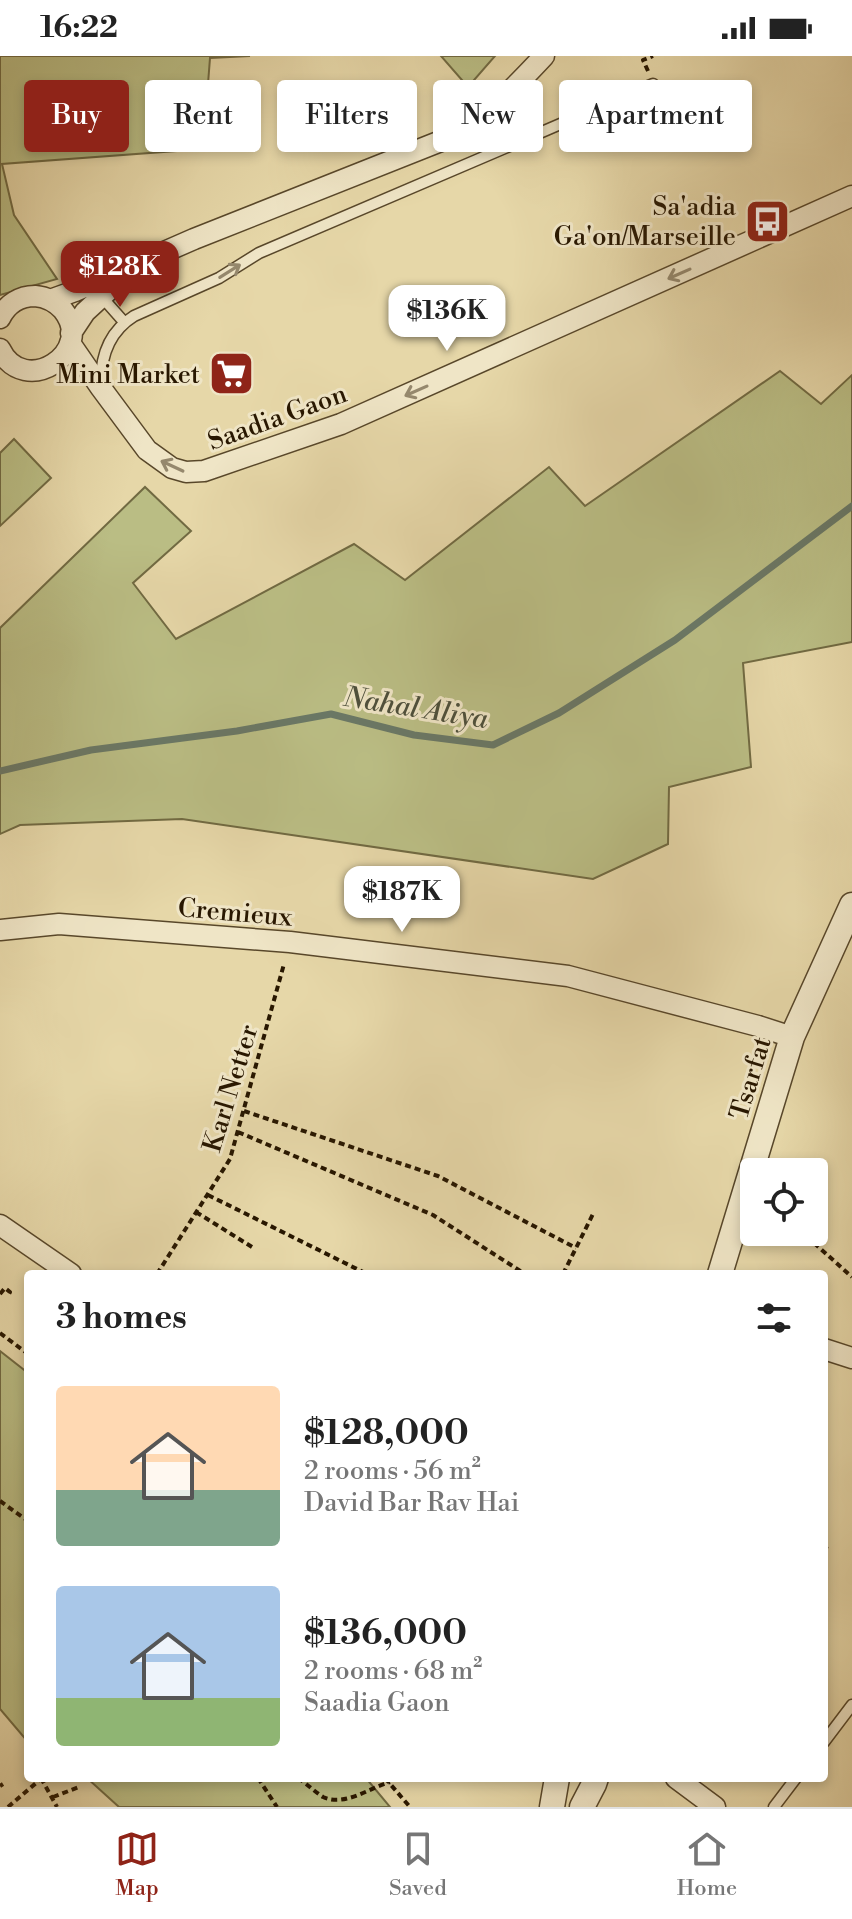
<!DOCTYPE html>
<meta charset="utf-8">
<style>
body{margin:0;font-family:"Libre Bodoni",serif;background:#f2f2f2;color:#222;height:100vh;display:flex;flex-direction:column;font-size:30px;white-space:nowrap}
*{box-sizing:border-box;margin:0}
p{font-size:26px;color:#767676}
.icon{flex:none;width:44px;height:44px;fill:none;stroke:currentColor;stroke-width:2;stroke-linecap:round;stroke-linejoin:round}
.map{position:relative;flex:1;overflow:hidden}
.details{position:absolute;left:24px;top:1214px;width:804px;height:512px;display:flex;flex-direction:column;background:#fff;border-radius:8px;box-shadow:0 4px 12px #0003}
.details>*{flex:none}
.guide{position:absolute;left:24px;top:24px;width:804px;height:72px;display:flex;gap:16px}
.controls{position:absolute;left:740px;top:1102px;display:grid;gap:16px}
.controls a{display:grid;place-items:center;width:88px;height:88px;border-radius:8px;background:#fff;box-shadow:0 4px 12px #0003;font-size:40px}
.price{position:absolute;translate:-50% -68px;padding:0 18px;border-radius:16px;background:#fff;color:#222;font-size:26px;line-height:52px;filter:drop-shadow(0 2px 4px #0008)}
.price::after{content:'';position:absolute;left:50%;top:48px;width:24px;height:18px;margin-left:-12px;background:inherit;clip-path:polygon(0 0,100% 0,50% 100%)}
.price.on{background:#8f2418;color:#fff}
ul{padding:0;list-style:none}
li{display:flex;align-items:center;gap:24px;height:200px;padding:0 32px}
li span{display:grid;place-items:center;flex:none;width:224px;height:160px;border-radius:8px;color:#555}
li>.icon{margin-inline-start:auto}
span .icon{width:96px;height:96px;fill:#fffc;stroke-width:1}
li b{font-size:34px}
h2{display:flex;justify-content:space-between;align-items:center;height:96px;padding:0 32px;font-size:34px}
.chip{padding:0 28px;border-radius:8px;background:#fff;box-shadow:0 4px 12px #0003;font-size:28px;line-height:72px}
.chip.on{background:#8f2418;color:#fff}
.status{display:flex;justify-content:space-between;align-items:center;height:56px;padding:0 40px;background:#fff;direction:ltr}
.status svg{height:22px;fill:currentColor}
.dock{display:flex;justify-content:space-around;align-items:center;height:112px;border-top:2px solid #e0e0e0;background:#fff;font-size:22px;color:#767676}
.dock a{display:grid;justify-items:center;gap:4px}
.dock .on{color:#8f2418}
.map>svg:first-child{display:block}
.green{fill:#babd84;stroke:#716a42;stroke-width:2}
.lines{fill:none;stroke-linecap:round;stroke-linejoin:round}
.stream{stroke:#6a7866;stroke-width:7}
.service-casing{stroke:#58472a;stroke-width:13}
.minor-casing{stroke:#58472a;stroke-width:23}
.tertiary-casing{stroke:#58472a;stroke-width:27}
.path{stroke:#281700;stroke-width:4;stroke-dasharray:6 4;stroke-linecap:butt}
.service{stroke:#efe5c6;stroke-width:10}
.minor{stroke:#efe5c6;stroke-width:20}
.tertiary{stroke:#efe5c6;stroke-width:24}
.oneway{stroke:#95886d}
.labels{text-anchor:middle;stroke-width:6;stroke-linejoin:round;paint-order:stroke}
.poi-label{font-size:26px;fill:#281700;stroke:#efe5c6;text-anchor:end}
.street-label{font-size:26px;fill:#281700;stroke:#efe5c6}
.water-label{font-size:28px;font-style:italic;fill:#4e503c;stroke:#efe5c6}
</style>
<div class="status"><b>16:22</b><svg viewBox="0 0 49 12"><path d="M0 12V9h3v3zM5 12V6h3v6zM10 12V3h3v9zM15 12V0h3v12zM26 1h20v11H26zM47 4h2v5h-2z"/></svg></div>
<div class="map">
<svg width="852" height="1751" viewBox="0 0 852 1751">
<rect width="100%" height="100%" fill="#e6d7a8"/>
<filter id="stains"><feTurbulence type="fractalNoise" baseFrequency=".0025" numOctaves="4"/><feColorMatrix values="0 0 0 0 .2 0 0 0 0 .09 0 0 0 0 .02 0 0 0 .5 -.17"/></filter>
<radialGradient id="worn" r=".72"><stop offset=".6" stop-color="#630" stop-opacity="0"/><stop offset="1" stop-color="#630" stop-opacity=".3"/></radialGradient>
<path class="green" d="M 0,0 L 250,0 L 210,2 L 203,93 L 2,108 L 14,159 L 57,223 L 0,239 Z
M 441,0 L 495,0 L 468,31 Z
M 780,315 L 821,348 L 852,319 L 852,586 L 743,607 L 751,711 L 669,731 L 668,788 L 593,823 L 182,763 L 20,769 L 0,778 L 0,572 L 145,431 L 191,475 L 133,527 L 176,583 L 354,488 L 405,524 L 549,411 L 585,450 Z
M 14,383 L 51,422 L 0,470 L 0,397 Z
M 0,1295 L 28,1317 L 28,1686 L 0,1653 Z
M 87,1722 L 366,1722 L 390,1751 L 119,1751 Z"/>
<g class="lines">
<path class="stream" d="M 0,715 L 91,694 L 237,675 L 331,658 L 414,679 L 493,689 L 559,657 L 675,584 L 852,450"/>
<defs>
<path id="service" d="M 521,85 L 653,28
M 101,240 L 124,266
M 101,326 C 101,298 110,275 134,260 L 219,222 L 259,197 L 521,85 L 503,44
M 824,1686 L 852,1649
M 774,1751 L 796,1722"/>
<path id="minor" d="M 50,244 L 75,235 L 194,183 L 451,81 C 488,60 515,31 544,0
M 0,262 C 7,248 20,240 35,240 C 46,241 56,246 63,254 C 97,296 24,343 0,293
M 71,277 L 85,256 L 123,221
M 70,287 L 101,332 L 147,394 L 172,412 L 186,416 L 204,415 L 341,368 L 852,140
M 0,874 L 59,868 L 290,886 L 568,920 L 758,970 L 792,981
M 0,1169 L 71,1218
M 824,1293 L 852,1302
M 676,1722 L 715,1751"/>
<path id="tertiary" d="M 720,1218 L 792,981 L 852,849
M 552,1751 L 557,1722
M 582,1751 L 594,1728 L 596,1722"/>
</defs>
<use href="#service" class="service-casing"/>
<use href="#minor" class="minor-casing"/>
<use href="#tertiary" class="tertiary-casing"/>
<path class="path" d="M 648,15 L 643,4 L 653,0
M 244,1055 L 438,1120 L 576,1192
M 238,1076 L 433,1159 L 525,1218
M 208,1139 L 367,1218
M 196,1156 L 252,1191
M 798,1176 L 803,1177 L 852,1221
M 157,1218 L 230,1103 L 284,908
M 563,1218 L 593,1158
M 0,1238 L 5,1232 L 10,1236 L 9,1238
M 0,1277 L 28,1298
M 0,1445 L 28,1465
M 824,1492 L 828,1493
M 41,1722 L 57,1751
M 258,1722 L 277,1751
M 298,1722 C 307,1728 315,1736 323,1741 C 345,1751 369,1732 390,1726
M 385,1722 L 410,1751
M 0,1730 L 3,1728
M 53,1741 L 79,1731
M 8,1751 L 42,1722"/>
<use href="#service" class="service"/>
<use href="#minor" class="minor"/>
<use href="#tertiary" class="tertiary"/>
</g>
<defs><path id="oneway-shaft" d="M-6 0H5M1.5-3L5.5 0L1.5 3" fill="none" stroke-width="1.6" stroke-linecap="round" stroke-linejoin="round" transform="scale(2)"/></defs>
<g class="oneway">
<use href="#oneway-shaft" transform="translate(230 215) rotate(-32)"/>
<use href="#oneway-shaft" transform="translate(679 218) rotate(156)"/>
<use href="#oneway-shaft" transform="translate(416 335) rotate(156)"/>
<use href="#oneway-shaft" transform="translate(172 410) rotate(-155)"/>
</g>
<defs>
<symbol id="bus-square" viewBox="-11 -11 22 22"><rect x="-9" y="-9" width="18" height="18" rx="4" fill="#8f2418" stroke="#efe5c6"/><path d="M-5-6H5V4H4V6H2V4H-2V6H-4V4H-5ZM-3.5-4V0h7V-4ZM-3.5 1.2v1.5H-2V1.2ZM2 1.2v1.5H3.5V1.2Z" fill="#fff"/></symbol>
<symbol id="supermarket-square" viewBox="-11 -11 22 22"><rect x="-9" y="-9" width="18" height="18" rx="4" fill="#8f2418" stroke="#efe5c6"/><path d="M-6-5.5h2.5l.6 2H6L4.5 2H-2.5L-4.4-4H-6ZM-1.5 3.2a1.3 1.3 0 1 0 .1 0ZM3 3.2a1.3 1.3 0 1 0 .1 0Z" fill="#fff"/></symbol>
</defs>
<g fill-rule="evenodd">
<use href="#bus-square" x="742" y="140" width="51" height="51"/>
<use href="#supermarket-square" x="206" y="292" width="51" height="51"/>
</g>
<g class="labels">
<g class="poi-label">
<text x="736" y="159">Sa'adia<tspan x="736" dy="30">Ga'on/Marseille</tspan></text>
<text x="200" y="327">Mini Market</text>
</g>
<g class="street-label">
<text transform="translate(277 361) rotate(-20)" y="9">Saadia Gaon</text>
<text transform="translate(235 856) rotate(5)" y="9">Cremieux</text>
<text transform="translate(750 1022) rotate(-73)" y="9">Tsarfat</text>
<text transform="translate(230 1032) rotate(-73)" y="9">Karl Netter</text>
</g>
<g class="water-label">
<text transform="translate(416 651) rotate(9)" y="10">Nahal Aliya</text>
</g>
</g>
<rect width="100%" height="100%" filter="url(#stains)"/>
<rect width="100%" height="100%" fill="url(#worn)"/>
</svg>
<div class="controls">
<a><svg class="icon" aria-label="locate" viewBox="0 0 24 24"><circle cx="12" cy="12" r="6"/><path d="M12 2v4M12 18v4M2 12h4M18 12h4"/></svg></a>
</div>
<b class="price on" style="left:120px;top:253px">$128K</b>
<b class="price" style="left:447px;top:297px">$136K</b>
<b class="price" style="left:402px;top:878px">$187K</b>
<div class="guide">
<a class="chip on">Buy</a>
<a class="chip">Rent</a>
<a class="chip">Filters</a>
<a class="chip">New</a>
<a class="chip">Apartment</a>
</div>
<section class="details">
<h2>3 homes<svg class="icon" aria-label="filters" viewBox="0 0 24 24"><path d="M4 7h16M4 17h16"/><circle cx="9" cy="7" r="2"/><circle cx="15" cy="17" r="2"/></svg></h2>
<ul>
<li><span style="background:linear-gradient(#ffd9b3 65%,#7fa58c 0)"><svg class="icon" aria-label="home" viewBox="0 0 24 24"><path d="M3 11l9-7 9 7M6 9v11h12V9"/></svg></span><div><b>$128,000</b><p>2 rooms · 56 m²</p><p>David Bar Rav Hai</p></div></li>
<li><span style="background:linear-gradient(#a9c7e8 70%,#8fb573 0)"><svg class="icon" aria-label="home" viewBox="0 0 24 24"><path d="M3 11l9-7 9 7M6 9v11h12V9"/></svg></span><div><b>$136,000</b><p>2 rooms · 68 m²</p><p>Saadia Gaon</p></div></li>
</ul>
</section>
</div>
<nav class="dock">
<a class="on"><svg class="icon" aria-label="map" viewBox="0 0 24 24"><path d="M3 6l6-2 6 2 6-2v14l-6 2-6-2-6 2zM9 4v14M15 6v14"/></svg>Map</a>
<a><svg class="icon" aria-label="saved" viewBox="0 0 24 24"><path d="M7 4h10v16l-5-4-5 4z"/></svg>Saved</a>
<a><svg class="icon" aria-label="home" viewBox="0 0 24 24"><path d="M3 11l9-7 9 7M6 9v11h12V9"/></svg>Home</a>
</nav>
